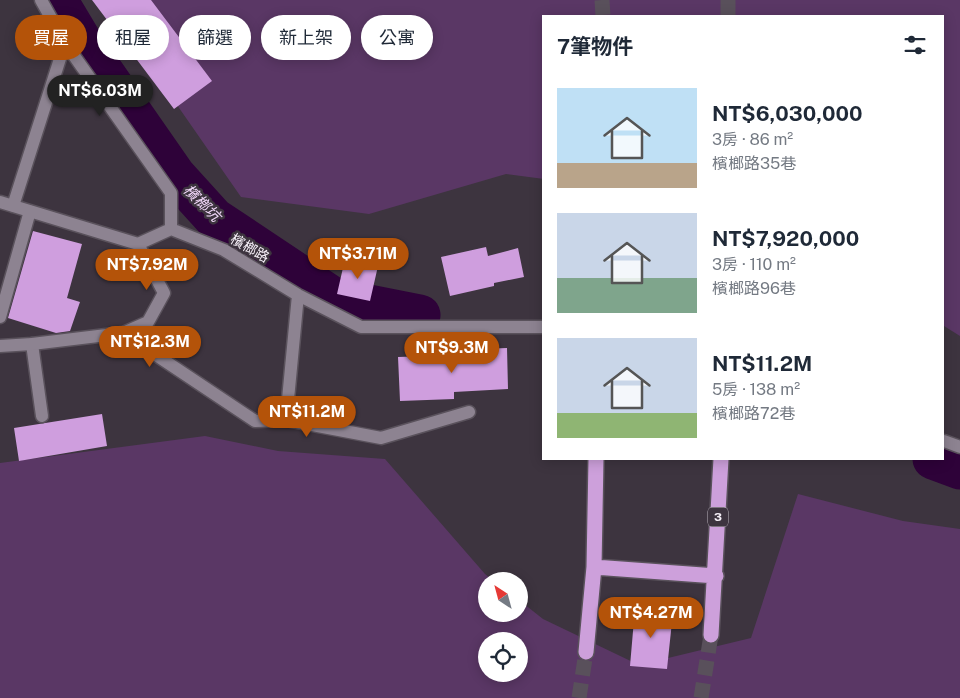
<!DOCTYPE html>
<html lang="zh-TW">
<meta charset="utf-8">
<style>
body{margin:0;font-family:"Public Sans","Noto Sans TC",sans-serif;background:#f6f6f7;color:#1f2937;height:100vh;display:flex;flex-direction:column;font-size:19px;white-space:nowrap}
*{box-sizing:border-box;margin:0}
p{font-size:16px;color:#747a83}
.icon{flex:none;width:28px;height:28px;fill:none;stroke:currentColor;stroke-width:2;stroke-linecap:round;stroke-linejoin:round}
.map{position:relative;flex:1;overflow:hidden}
.sheet{position:absolute;left:542px;top:15px;width:402px;height:445px;display:flex;flex-direction:column;background:#fff;border-radius:0px;box-shadow:0 2px 12px #0003}
.sheet>*{flex:none}
.top-card{position:absolute;left:15px;top:15px;width:452px;height:45px;display:flex;gap:10px}
.needle{width:32px;rotate:324deg}
.buttons{position:absolute;left:478px;top:572px;display:grid;gap:10px}
.buttons a{display:grid;place-items:center;width:50px;height:50px;border-radius:50%;background:#fff;box-shadow:0 2px 12px #0003;font-size:25px}
.price{position:absolute;translate:-50% -42px;padding:0 11px;border-radius:18px;background:#b45309;color:#fff;font-size:16px;line-height:32px;filter:drop-shadow(0 1px 2px #0008)}
.price::after{content:'';position:absolute;left:50%;top:30px;width:15px;height:11px;margin-left:-8px;background:inherit;clip-path:polygon(0 0,100% 0,50% 100%)}
.price.current{background:#222;color:#fff}
ul{padding:0;list-style:none}
li{display:flex;align-items:center;gap:15px;height:125px;padding:0 15px}
li span{display:grid;place-items:center;flex:none;width:140px;height:100px;border-radius:0px;color:#555}
li>.icon{margin-inline-start:auto}
span .icon{width:60px;height:60px;fill:#fffc;stroke-width:1}
li b{font-size:21px}
h2{display:flex;justify-content:space-between;align-items:center;height:60px;padding:0 15px;font-size:21px}
.chip{padding:0 18px;border-radius:22px;background:#fff;box-shadow:0 2px 12px #0003;font-size:18px;line-height:45px}
.chip.current{background:#b45309;color:#fff}
.map>svg:first-child{display:block}
.green{fill:#5a3765;fill-rule:evenodd}
.lines{fill:none;stroke-linecap:round;stroke-linejoin:round}
.river{stroke:#2e0239;stroke-width:41}
.building{fill:#cf9ede}
.motorway-tunnel{stroke:#59505b;stroke-width:15;stroke-dasharray:15 8;stroke-linecap:butt}
.service-casing{stroke:#5a525c;stroke-width:15}
.minor-casing{stroke:#5a525c;stroke-width:15}
.motorway-casing{stroke:#5a525c;stroke-width:18}
.service{stroke:#8d8391;stroke-width:12}
.minor{stroke:#8d8391;stroke-width:12}
.motorway{stroke:#cda0db;stroke-width:15}
.labels{text-anchor:middle;stroke-width:5;stroke-linejoin:round;paint-order:stroke}
.shield{fill:#3d343f;stroke:#beb7c0;stroke-width:1}
.shield-label{font-size:12px;font-weight:bold;fill:#f5eff7}
.street-label{font-size:14px;fill:#f5eff7;stroke:#3d343f}
.water-label{font-size:15px;font-style:italic;fill:#f4dafc;stroke:#3d343f}
</style>
<div class="map">
<svg width="960" height="698" viewBox="0 0 960 698">
<rect width="100%" height="100%" fill="#3d343f"/>
<path class="green" d="M 104,0 L 960,0 L 960,336 L 944,326 L 944,16 L 544,16 L 544,179 L 506,174 L 369,214 L 241,197 Z
M 205,436 L 278,451 L 385,459 L 485,574 L 494,581 L 486,581 L 486,614 L 519,614 L 519,600 L 543,619 L 639,665 L 751,638 L 798,494 L 903,521 L 960,529 L 960,698 L 0,698 L 0,463 ZM 486,641 L 519,641 L 519,674 L 486,674 Z"/>
<g class="lines">
<path class="river" d="M 57,0 L 81,40 L 175,175 L 214,218 L 334,298 L 420,315
M 933,459 L 960,469"/>
</g>
<path class="building" d="M 92,0 L 151,0 L 212,81 L 174,109 Z
M 33,231 L 82,244 L 67,298 L 80,302 L 70,331 L 56,333 L 8,318 Z
M 486,247 L 488,256 L 518,248 L 524,277 L 494,283 L 494,286 L 450,296 L 441,257 Z
M 345,259 L 378,266 L 370,301 L 337,294 Z
M 507,348 L 508,389 L 454,392 L 454,399 L 400,401 L 398,357 L 455,355 L 455,350 Z
M 102,414 L 107,446 L 19,461 L 14,428 Z
M 635,608 L 673,612 L 667,669 L 630,666 Z"/>
<g class="lines">
<path class="motorway-tunnel" d="M 602,0 L 603,16
M 728,0 L 728,16
M 579,698 L 586,652
M 701,698 L 711,635"/>
<defs>
<path id="service" d="M 32,344 L 42,416"/>
<path id="minor" d="M 41,0 L 65,43 L 171,193 L 171,229
M 0,202 L 138,244 L 171,229 L 224,250 L 298,295 L 361,327 L 544,327
M 13,206 L 65,43
M 298,295 L 286,420 L 381,438 L 469,412
M 0,317 L 30,211
M 123,333 L 148,322 L 164,293 L 138,244
M 0,346 L 32,344 L 123,333 L 255,421 L 286,420
M 944,441 L 960,447"/>
<path id="motorway" d="M 594,567 L 716,576
M 711,635 L 721,459
M 586,652 L 594,567 L 596,459"/>
</defs>
<use href="#service" class="service-casing"/>
<use href="#minor" class="minor-casing"/>
<use href="#motorway" class="motorway-casing"/>
<use href="#service" class="service"/>
<use href="#minor" class="minor"/>
<use href="#motorway" class="motorway"/>
</g>
<g class="labels">
<rect class="shield" x="708" y="507.5" width="20" height="19" rx="4"/>
<g class="shield-label">
<text x="718" y="521">3</text>
</g>
<g class="street-label">
<text transform="translate(250 248) rotate(30)" y="5">檳榔路</text>
</g>
<g class="water-label">
<text transform="translate(202 203) rotate(45)" y="5">檳榔坑</text>
</g>
</g>
</svg>
<div class="buttons">
<a><svg class="needle" viewBox="-14 -14 28 28"><path d="M0-13l5 13h-10z" fill="#e53935"/><path d="M0 13l5-13h-10z" fill="#747a83"/></svg></a>
<a><svg class="icon" aria-label="locate" viewBox="0 0 24 24"><circle cx="12" cy="12" r="6"/><path d="M12 2v4M12 18v4M2 12h4M18 12h4"/></svg></a>
</div>
<b class="price current" style="left:100px;top:117px">NT$6.03M</b>
<b class="price" style="left:358px;top:280px">NT$3.71M</b>
<b class="price" style="left:147px;top:291px">NT$7.92M</b>
<b class="price" style="left:150px;top:368px">NT$12.3M</b>
<b class="price" style="left:452px;top:374px">NT$9.3M</b>
<b class="price" style="left:307px;top:438px">NT$11.2M</b>
<b class="price" style="left:651px;top:639px">NT$4.27M</b>
<div class="top-card">
<a class="chip current">買屋</a>
<a class="chip">租屋</a>
<a class="chip">篩選</a>
<a class="chip">新上架</a>
<a class="chip">公寓</a>
</div>
<section class="sheet">
<h2>7筆物件<svg class="icon" aria-label="filters" viewBox="0 0 24 24"><path d="M4 7h16M4 17h16"/><circle cx="9" cy="7" r="2"/><circle cx="15" cy="17" r="2"/></svg></h2>
<ul>
<li><span style="background:linear-gradient(#bfe0f5 75%,#b9a48a 0)"><svg class="icon" aria-label="home" viewBox="0 0 24 24"><path d="M3 11l9-7 9 7M6 9v11h12V9"/></svg></span><div><b>NT$6,030,000</b><p>3房 · 86 m²</p><p>檳榔路35巷</p></div></li>
<li><span style="background:linear-gradient(#c9d6e8 65%,#7fa58c 0)"><svg class="icon" aria-label="home" viewBox="0 0 24 24"><path d="M3 11l9-7 9 7M6 9v11h12V9"/></svg></span><div><b>NT$7,920,000</b><p>3房 · 110 m²</p><p>檳榔路96巷</p></div></li>
<li><span style="background:linear-gradient(#c9d6e8 75%,#8fb573 0)"><svg class="icon" aria-label="home" viewBox="0 0 24 24"><path d="M3 11l9-7 9 7M6 9v11h12V9"/></svg></span><div><b>NT$11.2M</b><p>5房 · 138 m²</p><p>檳榔路72巷</p></div></li>
</ul>
</section>
</div>
